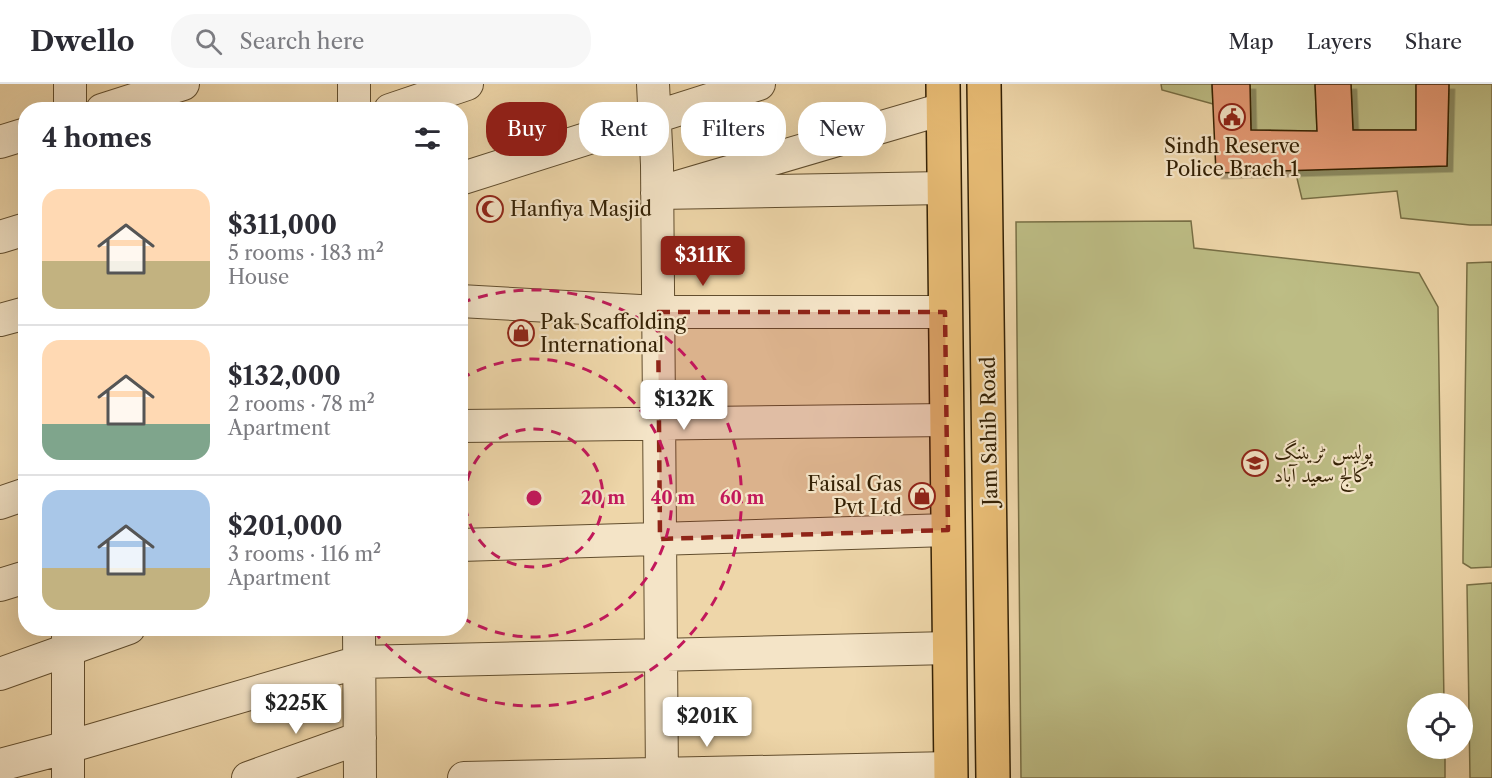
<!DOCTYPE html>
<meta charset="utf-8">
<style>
body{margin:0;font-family:"Libre Caslon Text",Amiri,serif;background:#f7f7f7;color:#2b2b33;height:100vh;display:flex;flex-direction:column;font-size:22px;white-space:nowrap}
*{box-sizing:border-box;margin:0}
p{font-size:20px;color:#7c7c81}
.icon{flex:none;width:33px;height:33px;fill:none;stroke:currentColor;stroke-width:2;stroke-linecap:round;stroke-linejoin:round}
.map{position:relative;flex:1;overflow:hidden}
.details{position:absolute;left:18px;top:18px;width:450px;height:534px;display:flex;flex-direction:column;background:#fff;border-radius:24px;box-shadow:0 6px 24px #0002}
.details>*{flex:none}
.top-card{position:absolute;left:486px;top:18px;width:570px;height:54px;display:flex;gap:12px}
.fabs{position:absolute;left:1407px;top:609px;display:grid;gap:12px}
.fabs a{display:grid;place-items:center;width:66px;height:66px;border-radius:50%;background:#fff;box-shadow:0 6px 24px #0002;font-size:30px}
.price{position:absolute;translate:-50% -51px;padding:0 14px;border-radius:6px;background:#fff;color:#222;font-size:20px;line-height:39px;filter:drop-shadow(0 2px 3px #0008)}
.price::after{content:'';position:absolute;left:50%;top:36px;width:18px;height:14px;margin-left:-9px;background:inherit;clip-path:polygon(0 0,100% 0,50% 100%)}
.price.on{background:#8f2418;color:#fff}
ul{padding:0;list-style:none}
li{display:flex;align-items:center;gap:18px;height:150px;padding:0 24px}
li+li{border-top:2px solid #e1e1e2}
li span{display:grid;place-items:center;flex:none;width:168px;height:120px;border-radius:18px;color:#555}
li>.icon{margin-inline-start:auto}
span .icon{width:72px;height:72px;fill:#fffc;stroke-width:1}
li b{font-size:26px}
h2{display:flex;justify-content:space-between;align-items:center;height:72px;padding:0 24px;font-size:26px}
.pill{padding:0 21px;border-radius:24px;background:#fff;box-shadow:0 6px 24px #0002;font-size:21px;line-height:54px}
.pill.on{background:#8f2418;color:#fff}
header{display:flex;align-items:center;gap:36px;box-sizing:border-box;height:84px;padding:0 30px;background:#fff;border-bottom:2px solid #e1e1e2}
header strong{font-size:28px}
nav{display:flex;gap:33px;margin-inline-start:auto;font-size:21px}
.search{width:420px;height:54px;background:#f7f7f7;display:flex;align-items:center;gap:15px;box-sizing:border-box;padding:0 21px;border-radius:24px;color:#7c7c81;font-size:22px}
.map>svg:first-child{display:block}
.green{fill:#bdbd85;stroke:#786f45;stroke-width:1.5}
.building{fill:#e59a75;stroke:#342105;stroke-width:1.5;filter:url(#shadow)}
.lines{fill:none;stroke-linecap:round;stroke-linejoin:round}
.minor-casing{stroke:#624e2e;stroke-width:34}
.major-casing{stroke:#342105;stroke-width:36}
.minor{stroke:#f4e4c7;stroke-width:32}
.major{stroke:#e7bb74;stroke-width:33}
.marked{fill:#8f2418;fill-opacity:0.2;stroke:#8f2418;stroke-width:4.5;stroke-dasharray:12 8;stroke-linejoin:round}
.ring{fill:none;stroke:#c2185b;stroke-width:3;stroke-dasharray:10 8}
.labels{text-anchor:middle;stroke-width:4.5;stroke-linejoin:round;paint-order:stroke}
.poi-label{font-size:20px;fill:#342105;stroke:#f4e4c7;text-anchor:start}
.street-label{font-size:20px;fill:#342105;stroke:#f4e4c7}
.centre{fill:#c2185b;stroke:#f4e4c7;stroke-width:3}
.ring-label{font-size:18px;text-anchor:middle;font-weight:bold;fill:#c2185b;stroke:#f4e4c7;stroke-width:4.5;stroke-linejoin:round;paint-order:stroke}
</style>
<header>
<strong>Dwello</strong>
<div class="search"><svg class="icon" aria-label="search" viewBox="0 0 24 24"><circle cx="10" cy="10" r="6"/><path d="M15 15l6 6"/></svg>Search here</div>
<nav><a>Map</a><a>Layers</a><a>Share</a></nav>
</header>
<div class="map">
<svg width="1492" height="694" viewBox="0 0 1492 694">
<defs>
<filter id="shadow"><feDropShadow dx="5.5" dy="5.5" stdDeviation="0" flood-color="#0004"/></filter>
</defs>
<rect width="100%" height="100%" fill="#eed6a9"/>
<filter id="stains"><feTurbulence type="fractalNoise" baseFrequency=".00333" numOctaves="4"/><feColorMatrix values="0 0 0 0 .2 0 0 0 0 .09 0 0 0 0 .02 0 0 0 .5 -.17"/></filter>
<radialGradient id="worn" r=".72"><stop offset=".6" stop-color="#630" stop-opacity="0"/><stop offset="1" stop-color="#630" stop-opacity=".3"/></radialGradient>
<path class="green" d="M 1161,0 L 1212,0 L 1213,20 L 1162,6 Z
M 1250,0 L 1315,0 L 1317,47 L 1251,46 Z
M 1351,0 L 1416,0 L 1416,46 L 1353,46 Z
M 1449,0 L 1492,0 L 1492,141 L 1470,141 L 1401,134 L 1397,107 L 1302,115 L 1295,86 L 1447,82 Z
M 1191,137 L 1194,164 L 1419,189 L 1438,223 L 1444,619 L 1418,620 L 1418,664 L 1445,665 L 1445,694 L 1021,694 L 1016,138 Z
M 1492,178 L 1492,483 L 1471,484 L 1463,479 L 1463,472 L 1467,179 Z
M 1492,499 L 1492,694 L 1470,694 L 1467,501 Z"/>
<path class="building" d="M 1212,0 L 1250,0 L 1251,46 L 1317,47 L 1315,0 L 1351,0 L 1353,46 L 1416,46 L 1416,0 L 1449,0 L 1447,82 L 1216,89 Z"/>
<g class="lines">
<defs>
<path id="minor" d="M 70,0 L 70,26
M 354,0 L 354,26
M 653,0 L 657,81 L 662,694
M 943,25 L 657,109 L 944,104
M 102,26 L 183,0
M 390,26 L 467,0
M 0,58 L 26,50
M 460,95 L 759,0
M 0,153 L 26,145
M 460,217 L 658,228 L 945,228
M 0,236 L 26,229
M 460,342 L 947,336
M 0,419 L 26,410
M 460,461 L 948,446
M 0,501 L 26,493
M 359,544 L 360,694
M 0,590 L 129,544
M 0,681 L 68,663 L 359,578 L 949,564
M 68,694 L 68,544
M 248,694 L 360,654
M 464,694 L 951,684"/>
<path id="major" d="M 943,0 L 951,694
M 984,0 L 993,694"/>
</defs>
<use href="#minor" class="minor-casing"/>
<use href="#major" class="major-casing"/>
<use href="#minor" class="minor"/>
<use href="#major" class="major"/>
</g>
<path class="marked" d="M 658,228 L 945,228 L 948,446 L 660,455 Z"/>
<g class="ring">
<circle cx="534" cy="414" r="69"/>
<path d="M461 295A139 139 0 1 1 461 533"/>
<path d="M461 219A208 208 0 1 1 372 545"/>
</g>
<defs>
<symbol id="civic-ring" viewBox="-11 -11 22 22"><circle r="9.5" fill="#f4e4c7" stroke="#8f2418" stroke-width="1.5"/><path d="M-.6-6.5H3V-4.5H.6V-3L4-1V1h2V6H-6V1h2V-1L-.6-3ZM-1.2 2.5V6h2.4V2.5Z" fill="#8f2418"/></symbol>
<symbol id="mosque-ring" viewBox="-11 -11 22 22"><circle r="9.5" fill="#f4e4c7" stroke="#8f2418" stroke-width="1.5"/><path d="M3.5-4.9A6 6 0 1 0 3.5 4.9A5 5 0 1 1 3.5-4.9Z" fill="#8f2418"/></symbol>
<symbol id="shop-ring" viewBox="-11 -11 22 22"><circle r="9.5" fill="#f4e4c7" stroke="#8f2418" stroke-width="1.5"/><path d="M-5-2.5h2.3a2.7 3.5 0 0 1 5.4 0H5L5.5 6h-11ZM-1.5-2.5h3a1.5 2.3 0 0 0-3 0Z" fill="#8f2418"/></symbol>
<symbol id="university-ring" viewBox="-11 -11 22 22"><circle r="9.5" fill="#f4e4c7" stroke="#8f2418" stroke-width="1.5"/><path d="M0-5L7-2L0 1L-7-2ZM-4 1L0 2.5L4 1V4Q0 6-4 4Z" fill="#8f2418"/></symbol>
</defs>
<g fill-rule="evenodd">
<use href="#civic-ring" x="1217" y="18" width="30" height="30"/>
<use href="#mosque-ring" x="475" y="110" width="30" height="30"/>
<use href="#shop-ring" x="506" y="234" width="30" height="30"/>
<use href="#university-ring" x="1240" y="364" width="30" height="30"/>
<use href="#shop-ring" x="907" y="397" width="30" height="30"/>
</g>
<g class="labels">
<g class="poi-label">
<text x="1232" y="69" text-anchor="middle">Sindh Reserve<tspan x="1232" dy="23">Police Brach 1</tspan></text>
<text x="510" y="132">Hanfiya Masjid</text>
<text x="540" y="245">Pak Scaffolding<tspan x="540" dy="23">International</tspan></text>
<text x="1274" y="375">پولیس ٹریننگ<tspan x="1274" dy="23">کالج سعید آباد</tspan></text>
<text x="902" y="407" text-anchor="end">Faisal Gas<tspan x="902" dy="23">Pvt Ltd</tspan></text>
</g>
<g class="street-label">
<text transform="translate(989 347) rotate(-91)" y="7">Jam Sahib Road</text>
</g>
</g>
<circle cx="534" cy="414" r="9" class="centre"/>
<g class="ring-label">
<text x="603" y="420">20 m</text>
<text x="673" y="420">40 m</text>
<text x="742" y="420">60 m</text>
</g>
<rect width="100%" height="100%" filter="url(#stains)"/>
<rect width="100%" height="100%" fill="url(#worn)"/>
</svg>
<div class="fabs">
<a><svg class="icon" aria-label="locate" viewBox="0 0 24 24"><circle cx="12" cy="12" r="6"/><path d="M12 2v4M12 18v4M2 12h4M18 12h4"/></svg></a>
</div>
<b class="price on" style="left:703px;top:203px">$311K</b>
<b class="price" style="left:684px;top:347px">$132K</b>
<b class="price" style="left:296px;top:651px">$225K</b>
<b class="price" style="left:707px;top:664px">$201K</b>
<div class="top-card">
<a class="pill on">Buy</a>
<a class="pill">Rent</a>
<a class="pill">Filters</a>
<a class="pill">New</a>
</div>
<section class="details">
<h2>4 homes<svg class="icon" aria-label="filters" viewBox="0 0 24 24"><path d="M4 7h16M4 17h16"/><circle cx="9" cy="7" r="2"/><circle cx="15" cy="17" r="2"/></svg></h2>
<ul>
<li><span style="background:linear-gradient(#ffd9b3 60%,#c2b280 0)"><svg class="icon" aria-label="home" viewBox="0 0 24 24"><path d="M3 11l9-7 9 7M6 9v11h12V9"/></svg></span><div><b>$311,000</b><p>5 rooms · 183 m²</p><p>House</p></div></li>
<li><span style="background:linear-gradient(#ffd9b3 70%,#7fa58c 0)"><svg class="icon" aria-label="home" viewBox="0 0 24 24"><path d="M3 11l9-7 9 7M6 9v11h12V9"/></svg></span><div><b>$132,000</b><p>2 rooms · 78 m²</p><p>Apartment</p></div></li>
<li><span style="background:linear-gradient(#a9c7e8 65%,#c2b280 0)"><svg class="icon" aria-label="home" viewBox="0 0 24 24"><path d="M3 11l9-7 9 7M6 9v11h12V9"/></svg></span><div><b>$201,000</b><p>3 rooms · 116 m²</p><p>Apartment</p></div></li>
</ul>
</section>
</div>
